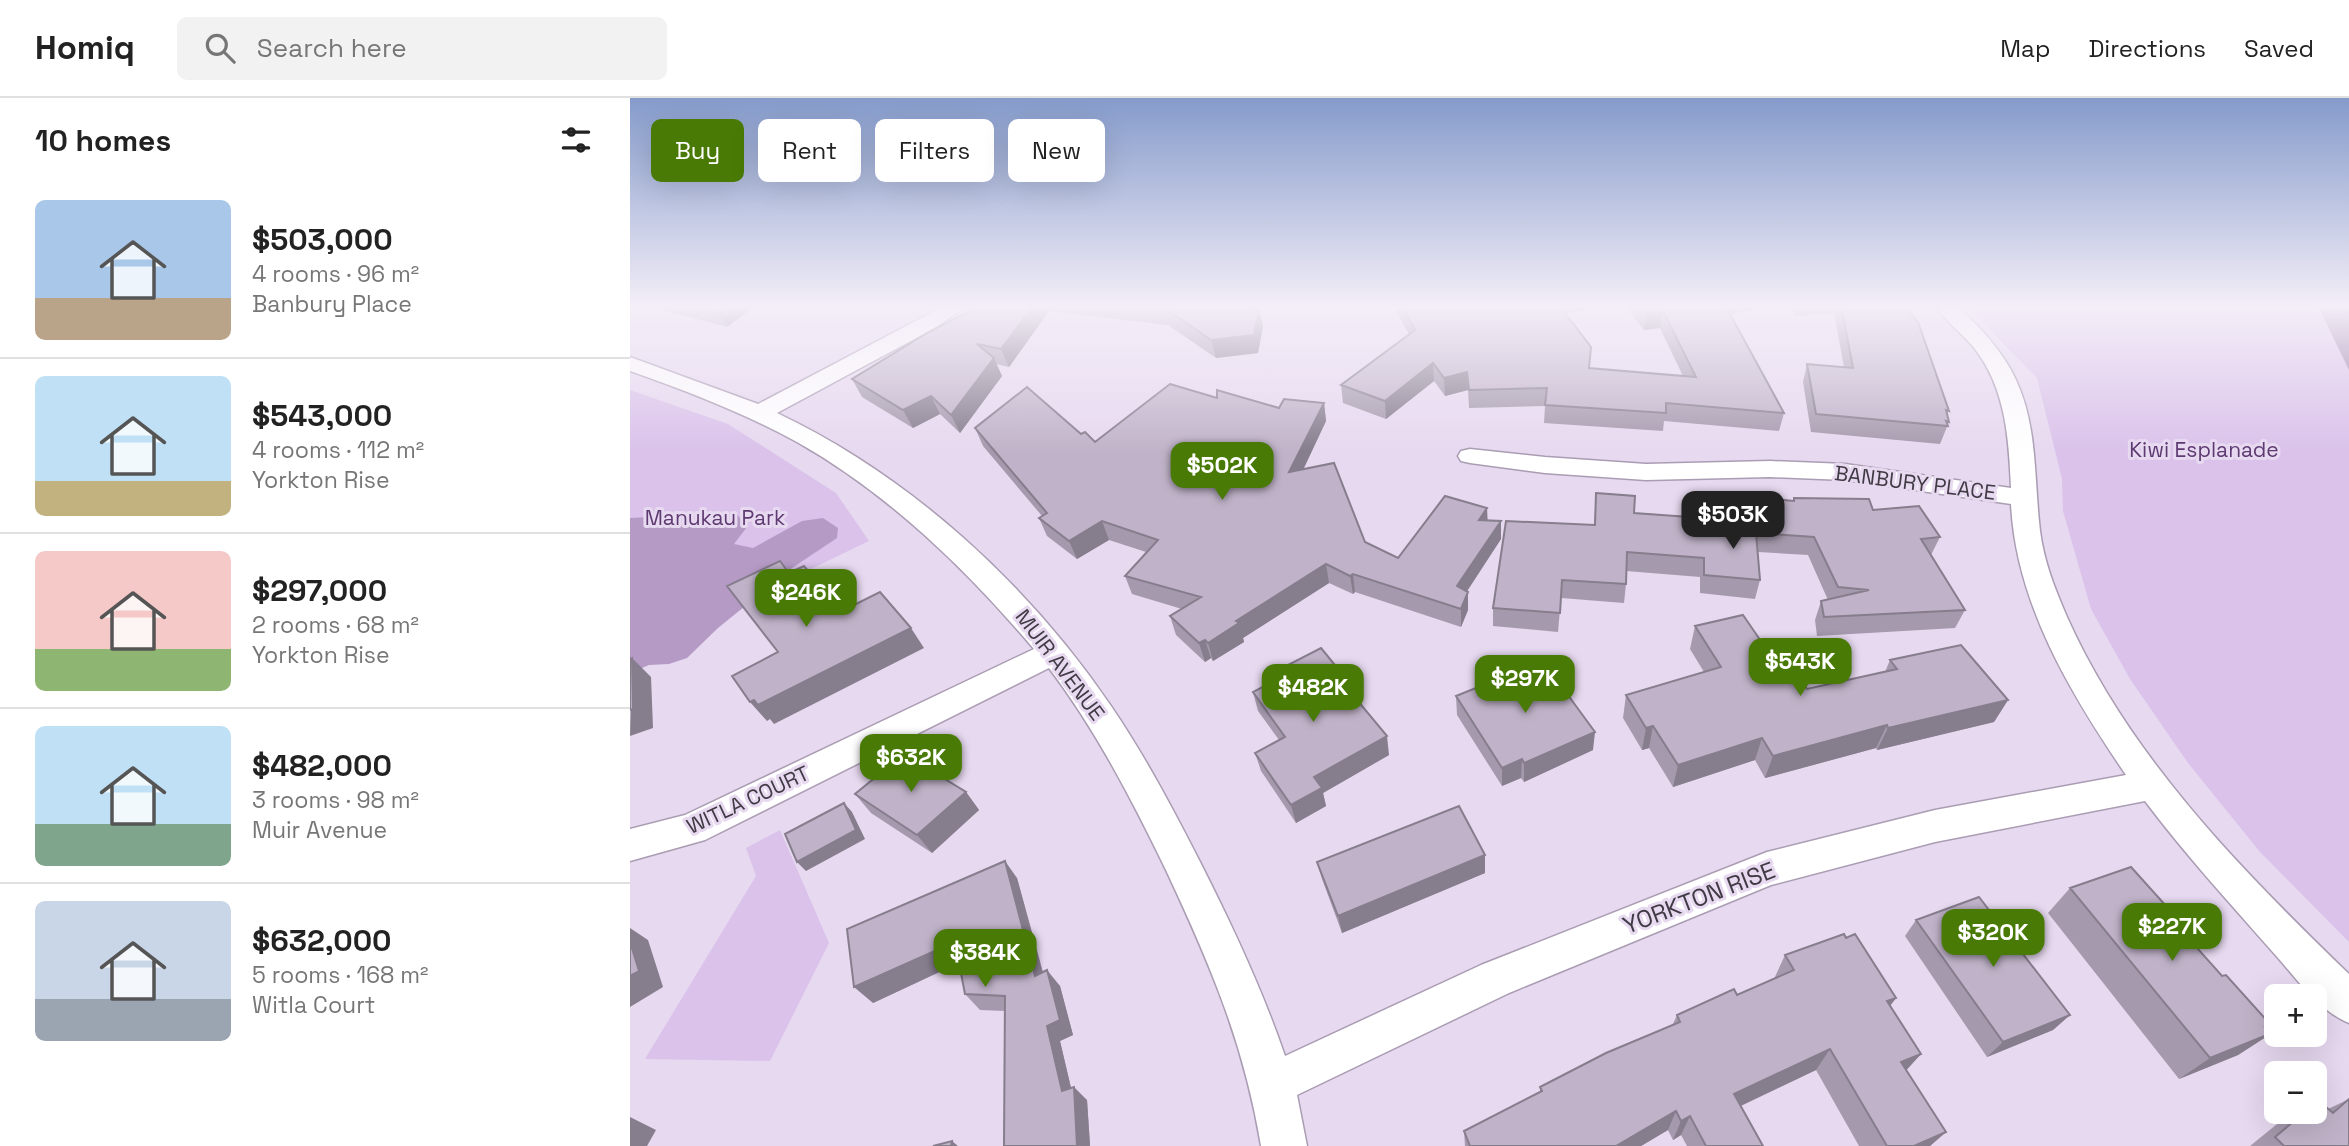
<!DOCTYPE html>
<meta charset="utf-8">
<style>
body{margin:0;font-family:"Space Grotesk",sans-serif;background:#f2f2f2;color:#222;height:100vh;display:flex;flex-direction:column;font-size:26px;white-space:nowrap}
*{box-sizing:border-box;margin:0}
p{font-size:23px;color:#767676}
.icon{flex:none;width:38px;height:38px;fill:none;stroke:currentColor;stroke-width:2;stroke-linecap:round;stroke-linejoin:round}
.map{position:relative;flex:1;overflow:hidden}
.sheet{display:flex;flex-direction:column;background:#fff;width:630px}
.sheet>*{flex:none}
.top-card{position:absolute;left:21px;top:21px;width:665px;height:63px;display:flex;gap:14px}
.tools{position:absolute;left:1634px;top:886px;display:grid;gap:14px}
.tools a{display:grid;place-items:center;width:63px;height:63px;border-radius:10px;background:#fff;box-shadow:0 7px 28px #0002;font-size:35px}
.price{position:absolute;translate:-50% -60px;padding:0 16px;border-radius:14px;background:#497a05;color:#fff;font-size:23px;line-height:46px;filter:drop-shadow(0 2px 4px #0008)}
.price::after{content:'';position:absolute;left:50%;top:42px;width:21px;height:16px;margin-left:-10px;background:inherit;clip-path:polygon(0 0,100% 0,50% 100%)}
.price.current{background:#222;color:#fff}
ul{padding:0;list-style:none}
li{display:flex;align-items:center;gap:21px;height:175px;padding:0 35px}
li+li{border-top:2px solid #e0e0e0}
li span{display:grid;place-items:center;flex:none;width:196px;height:140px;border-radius:10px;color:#555}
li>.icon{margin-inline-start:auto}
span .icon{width:84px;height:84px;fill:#fffc;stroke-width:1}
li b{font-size:30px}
h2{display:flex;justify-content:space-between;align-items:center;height:84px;padding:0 35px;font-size:30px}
.chip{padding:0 24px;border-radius:10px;background:#fff;box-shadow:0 7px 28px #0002;font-size:24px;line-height:63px}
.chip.current{background:#497a05;color:#fff}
header{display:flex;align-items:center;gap:42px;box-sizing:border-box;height:98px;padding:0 35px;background:#fff;border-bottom:2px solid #e0e0e0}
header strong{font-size:33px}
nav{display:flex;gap:38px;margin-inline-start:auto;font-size:24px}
.search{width:490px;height:63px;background:#f2f2f2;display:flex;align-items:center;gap:18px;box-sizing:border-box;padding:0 24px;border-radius:10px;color:#767676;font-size:26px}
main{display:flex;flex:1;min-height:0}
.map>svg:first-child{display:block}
.green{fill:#dac2ea}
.forest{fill:#b59ac6}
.water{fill:#9076a0}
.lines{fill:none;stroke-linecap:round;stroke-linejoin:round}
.minor-casing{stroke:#aa9db3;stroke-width:3}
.minor{fill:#fff;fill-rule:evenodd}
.wall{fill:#a59aad}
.shaded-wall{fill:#867d8d}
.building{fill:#c0b3c9;stroke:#867d8d;stroke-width:2}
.labels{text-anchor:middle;stroke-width:6;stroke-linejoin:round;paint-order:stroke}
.park-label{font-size:21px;fill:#5e3a72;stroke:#e7d9f0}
.street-label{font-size:21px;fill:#3f3a43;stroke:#e7d9f0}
.near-street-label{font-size:24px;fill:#3f3a43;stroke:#e7d9f0}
</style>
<header>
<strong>Homiq</strong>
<div class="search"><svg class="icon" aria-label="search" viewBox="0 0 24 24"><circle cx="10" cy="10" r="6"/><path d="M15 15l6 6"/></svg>Search here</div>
<nav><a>Map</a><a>Directions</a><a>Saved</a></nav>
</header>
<main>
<section class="sheet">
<h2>10 homes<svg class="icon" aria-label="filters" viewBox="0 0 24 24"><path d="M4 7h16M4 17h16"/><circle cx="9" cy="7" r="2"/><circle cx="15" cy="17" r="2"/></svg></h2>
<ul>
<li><span style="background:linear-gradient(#a9c7e8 70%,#b9a48a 0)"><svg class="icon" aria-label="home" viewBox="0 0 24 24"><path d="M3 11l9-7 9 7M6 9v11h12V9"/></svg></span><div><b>$503,000</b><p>4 rooms · 96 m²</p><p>Banbury Place</p></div></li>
<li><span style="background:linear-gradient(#bfe0f5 75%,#c2b280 0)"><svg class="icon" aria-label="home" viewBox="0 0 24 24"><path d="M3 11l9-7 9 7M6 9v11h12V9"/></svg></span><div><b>$543,000</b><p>4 rooms · 112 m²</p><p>Yorkton Rise</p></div></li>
<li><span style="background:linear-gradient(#f6c9c9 70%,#8fb573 0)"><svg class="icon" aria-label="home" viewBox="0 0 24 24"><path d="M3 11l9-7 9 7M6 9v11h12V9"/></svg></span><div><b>$297,000</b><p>2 rooms · 68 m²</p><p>Yorkton Rise</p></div></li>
<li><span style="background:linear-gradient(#bfe0f5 70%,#7fa58c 0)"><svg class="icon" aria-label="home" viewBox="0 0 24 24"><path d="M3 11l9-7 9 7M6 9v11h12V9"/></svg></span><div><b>$482,000</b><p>3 rooms · 98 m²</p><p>Muir Avenue</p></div></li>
<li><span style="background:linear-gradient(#c9d6e8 70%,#9aa5b1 0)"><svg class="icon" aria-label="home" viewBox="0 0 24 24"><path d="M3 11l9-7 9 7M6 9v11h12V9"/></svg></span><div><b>$632,000</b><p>5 rooms · 168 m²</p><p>Witla Court</p></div></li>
</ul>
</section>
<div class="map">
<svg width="1719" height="1048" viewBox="0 0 1719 1048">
<rect width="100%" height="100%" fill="#e7d9f0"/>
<path class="green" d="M 1337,208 L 1719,208 L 1719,844 L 1630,754 L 1558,665 L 1500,581 L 1461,511 L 1433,413 L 1432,381 L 1407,280 Z
M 0,292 L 98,326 L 206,395 L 239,443 L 0,558 Z
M 150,732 L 199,845 L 140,963 L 15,961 L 126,778 L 116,750 Z"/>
<path class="forest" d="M 106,415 L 117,429 L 104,446 L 123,450 L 172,423 L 193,420 L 208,430 L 207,440 L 162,470 L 88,530 L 57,560 L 39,566 L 19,567 L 0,575 L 0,420 Z"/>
<path class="water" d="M 1688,208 L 1719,208 L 1719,272 Z"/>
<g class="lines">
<defs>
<path id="minor" d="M 314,208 L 337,208 L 303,231 L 147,315 C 280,378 398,486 481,608 C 515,658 543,711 570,764 C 602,827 632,891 655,958 L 851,867 L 1137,754 L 1305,712 L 1496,677 C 1441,596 1386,506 1381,406 L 1215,382 L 1140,379 L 1016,382 L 915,375 L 840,365 L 831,363 L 828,358 L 831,353 L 840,351 L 915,359 L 1016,366 L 1140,363 L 1215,366 L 1381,390 C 1379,342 1376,291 1345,251 C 1334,237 1315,223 1306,208 L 1327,208 C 1350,229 1373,253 1386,282 C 1408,329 1404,383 1410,433 C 1414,464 1425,491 1437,519 C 1499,658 1611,772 1719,876 L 1719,925 C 1687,912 1664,877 1641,852 C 1598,803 1554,755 1515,703 L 1305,744 L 1141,787 L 879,895 L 667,997 L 677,1048 L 631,1048 C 614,945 580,866 536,772 C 502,702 466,632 419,570 L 75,742 L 0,763 L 0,731 L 55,717 L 404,551 C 336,471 259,396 167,344 C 114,315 57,293 0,273 L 0,259 L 128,306 Z"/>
</defs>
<use href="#minor" class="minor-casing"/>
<use href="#minor" class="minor"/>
</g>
<path class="wall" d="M 14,207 L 126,207 L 97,229 Z
M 351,207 L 606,207 L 629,211 L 633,228 L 628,255 L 586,260 L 538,227 L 419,213 L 379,269 L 366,266 L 372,278 L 330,335 L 310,316 L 283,330 L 232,299 L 222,281 Z
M 767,207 L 981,207 L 935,215 L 959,270 L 1053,278 L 1030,230 L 1014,232 L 994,207 L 1151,207 L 1100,216 L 1154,315 L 1149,333 L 1034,323 L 1033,333 L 914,325 L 915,308 L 839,310 L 838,292 L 815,298 L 804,283 L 756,321 L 713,305 L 711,287 L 779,236 L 767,215 Z
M 1159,207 L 1272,207 L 1319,313 L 1317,316 L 1319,324 L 1310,346 L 1181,334 L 1173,284 L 1177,266 L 1214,269 L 1204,215 L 1166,218 Z
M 694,305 L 696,323 L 673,372 L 735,444 L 768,460 L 857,422 L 871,441 L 837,493 L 838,512 L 831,529 L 725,494 L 723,496 L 699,485 L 613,540 L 614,544 L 583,563 L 581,560 L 575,564 L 546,537 L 540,518 L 552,511 L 502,496 L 495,478 L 516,454 L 479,442 L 447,461 L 417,438 L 409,420 L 412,418 L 353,348 L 345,330 L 451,336 L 465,344 L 649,310 Z
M 966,395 L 1004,415 L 1082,420 L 1082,415 L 1086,396 L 1163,403 L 1164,400 L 1243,412 L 1310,439 L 1301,457 L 1335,512 L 1325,530 L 1187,538 L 1185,522 L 1191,503 L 1198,502 L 1178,457 L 1128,454 L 1130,482 L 1125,501 L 1070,495 L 1070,479 L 996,473 L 996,486 L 994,505 L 931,500 L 928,534 L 863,528 L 863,510 L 964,427 Z
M 1065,528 L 1144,562 L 1177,591 L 1255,574 L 1260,562 L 1378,602 L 1364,624 L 1247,652 L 1246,650 L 1135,680 L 1125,662 L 1043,689 L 1019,650 L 1012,652 L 993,620 L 996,597 L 1074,574 L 1060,551 Z
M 654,569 L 723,598 L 759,657 L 693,695 L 696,708 L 666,725 L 631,673 L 625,655 L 649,642 L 628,613 L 623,594 L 656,577 Z
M 826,598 L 963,652 L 894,684 L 891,680 L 872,688 L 827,617 Z
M 336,694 L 349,712 L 302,755 L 241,715 L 225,696 Z
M 855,757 L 855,775 L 712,835 L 692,781 L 687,764 Z
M 387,780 L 413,874 L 430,888 L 443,937 L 430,943 L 441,990 L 457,1002 L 460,1046 L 374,1048 L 375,913 L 350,912 L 335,896 L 329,865 L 243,905 Z
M 1440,790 L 1547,820 L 1543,824 L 1592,878 L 1640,926 L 1636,929 L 1642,935 L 1608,957 L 1549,981 L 1418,815 Z
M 1286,822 L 1440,917 L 1423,932 L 1357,959 L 1275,838 Z
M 1216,840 L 1266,900 L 1260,908 L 1291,956 L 1276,972 L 1316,1034 L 1300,1048 L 1229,1048 L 1186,972 L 1111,1008 L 1133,1048 L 1057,1048 L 1051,1037 L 1043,1042 L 1038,1032 L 1011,1048 L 835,1048 L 834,1033 L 910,994 L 910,989 L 1043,926 L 1047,917 L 1107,897 L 1144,881 L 1155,857 Z
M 1719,1001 L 1719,1048 L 1620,1048 L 1652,1022 L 1669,1013 L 1685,1013 L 1685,1005 L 1689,1003 L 1698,1011 Z"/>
<path class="shaded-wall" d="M 100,207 L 126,207 L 97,229 L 89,216 Z
M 404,207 L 417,207 L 419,213 L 379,269 L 371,251 Z
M 923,207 L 981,207 L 923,217 Z
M 1090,207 L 1151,207 L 1088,217 Z
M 629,211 L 633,228 L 628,255 L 586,260 L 581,242 Z
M 1033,213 L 1030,230 L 1014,232 L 1017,215 Z
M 364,260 L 372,278 L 330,335 L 321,317 Z
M 803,265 L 804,283 L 756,321 L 755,303 Z
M 837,274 L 838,292 L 815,298 L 814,280 Z
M 301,298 L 310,316 L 283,330 L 273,312 Z
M 694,305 L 696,323 L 663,393 L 659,374 Z
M 857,410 L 858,429 L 849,422 Z
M 472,423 L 479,442 L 447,461 L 439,443 Z
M 871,423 L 871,441 L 828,507 L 827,488 Z
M 696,466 L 699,485 L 613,540 L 614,544 L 583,563 L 578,545 L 606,523 Z
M 723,476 L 725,494 L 723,496 L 720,478 Z
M 838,494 L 838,512 L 831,529 L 831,511 Z
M 281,530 L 294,550 L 144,626 L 140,621 L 137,623 L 120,604 Z
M 575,542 L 581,560 L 575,564 L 569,545 Z
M 2,560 L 21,579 L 23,630 L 0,638 Z
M 722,588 L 725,606 L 717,590 Z
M 1378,602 L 1364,624 L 1247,652 L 1258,630 Z
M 1257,627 L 1246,650 L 1135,680 L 1143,658 Z
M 1023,628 L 1019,650 L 1012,652 L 1016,630 Z
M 965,634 L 963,652 L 894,684 L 894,665 Z
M 757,638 L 759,657 L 693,695 L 696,708 L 666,725 L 661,707 L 684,679 Z
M 1132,640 L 1125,662 L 1043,689 L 1048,667 Z
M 892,661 L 891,680 L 872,688 L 872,670 Z
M 336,694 L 349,712 L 302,755 L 287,737 Z
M 214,705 L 222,714 L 235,741 L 176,773 L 167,764 Z
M 855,757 L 855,775 L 712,835 L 708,818 Z
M 375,763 L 387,780 L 418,894 L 405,878 Z
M 0,830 L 18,842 L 33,889 L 0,909 Z
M 325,844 L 339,860 L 243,905 L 224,889 Z
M 417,872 L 430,888 L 443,937 L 430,943 L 445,1007 L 432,993 L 417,928 Z
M 1266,900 L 1249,922 L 1257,903 Z
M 1440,917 L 1423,932 L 1357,959 L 1373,944 Z
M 1642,935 L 1608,957 L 1549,981 L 1580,960 Z
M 1200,951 L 1186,972 L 1093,1016 L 1104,996 Z
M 1291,956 L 1272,977 L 1271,964 Z
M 444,989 L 457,1002 L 460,1048 L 447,1048 Z
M 1046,1013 L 1038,1032 L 1011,1048 L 986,1048 Z
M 1060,1018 L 1051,1037 L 1043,1042 L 1051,1023 Z
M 0,1019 L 26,1032 L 17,1048 L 0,1048 Z
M 1316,1034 L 1300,1048 L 1284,1048 Z
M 322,1043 L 328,1048 L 321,1048 Z"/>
<path class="building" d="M 57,207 L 100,207 L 89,216 Z
M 351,207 L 404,207 L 371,251 L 347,246 L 364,260 L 321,317 L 301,298 L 273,312 L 222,281 L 297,235 Z
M 518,207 L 606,207 L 629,211 L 624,237 L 581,242 L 533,209 Z
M 771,207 L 929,207 L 961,249 L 959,270 L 1066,279 L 1033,213 L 1017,215 L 1010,207 L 1095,207 L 1154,315 L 1036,305 L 1036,315 L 915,307 L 917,290 L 839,292 L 837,274 L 814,280 L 803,265 L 755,303 L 711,287 L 785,232 Z
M 1211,207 L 1272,207 L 1288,224 L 1319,313 L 1316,312 L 1319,324 L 1316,323 L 1318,328 L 1186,316 L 1177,266 L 1223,270 Z
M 540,286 L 587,300 L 587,292 L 649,310 L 654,301 L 694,305 L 659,374 L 704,365 L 735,444 L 768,460 L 815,398 L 857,410 L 849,422 L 871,423 L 827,488 L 838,494 L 831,511 L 723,476 L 720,478 L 696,466 L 606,523 L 609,525 L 578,545 L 575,542 L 569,545 L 540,518 L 571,499 L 495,478 L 528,442 L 472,423 L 439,443 L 409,420 L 417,415 L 345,330 L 397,289 L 451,336 L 455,334 L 465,344 Z
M 966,395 L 1005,398 L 1004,415 L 1087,421 L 1086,396 L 1164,403 L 1164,400 L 1239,401 L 1243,412 L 1289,408 L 1310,439 L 1291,441 L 1335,512 L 1194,519 L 1191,503 L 1239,492 L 1208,489 L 1184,439 L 1126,435 L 1130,482 L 1074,477 L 1074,460 L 997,454 L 996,486 L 932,482 L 930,515 L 863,510 L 876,423 L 965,427 Z
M 150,463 L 159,475 L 174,468 L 212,513 L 250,494 L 281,530 L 128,607 L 124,602 L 120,604 L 102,578 L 148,554 L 97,488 Z
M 1113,517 L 1144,562 L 1155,559 L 1177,591 L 1267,571 L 1260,562 L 1331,547 L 1378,602 L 1258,630 L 1257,627 L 1143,658 L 1132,640 L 1048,667 L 1023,628 L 1016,630 L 996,597 L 1091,569 L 1065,528 Z
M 691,550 L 722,588 L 717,590 L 757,638 L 684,679 L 692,690 L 661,707 L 625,655 L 655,639 L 623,594 L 659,575 L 654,569 Z
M 2,560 L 3,611 L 0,612 L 0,561 Z
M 913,563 L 965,634 L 894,665 L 892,661 L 872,670 L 826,598 Z
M 274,656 L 336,694 L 287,737 L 225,696 Z
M 214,705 L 226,732 L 167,764 L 155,736 Z
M 829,708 L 855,757 L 708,818 L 687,764 Z
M 375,763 L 405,878 L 417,872 L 430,922 L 417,928 L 432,993 L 444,989 L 447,1048 L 374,1048 L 375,898 L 335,896 L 325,844 L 224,889 L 217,831 Z
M 1501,769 L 1547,820 L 1542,822 L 1592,878 L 1596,877 L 1640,926 L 1635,929 L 1642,935 L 1580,960 L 1440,790 Z
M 1349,799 L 1440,917 L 1373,944 L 1286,822 Z
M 1214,836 L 1216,840 L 1225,836 L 1266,900 L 1257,903 L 1291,956 L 1271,964 L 1316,1034 L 1284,1048 L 1257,1048 L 1200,951 L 1104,996 L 1133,1048 L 1076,1048 L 1060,1018 L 1051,1023 L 1046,1013 L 986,1048 L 840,1048 L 834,1033 L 912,993 L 910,989 L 976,955 L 1050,924 L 1047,917 L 1104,891 L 1107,897 L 1164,872 L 1155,857 Z
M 0,844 L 9,873 L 0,878 Z
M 1719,1001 L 1719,1048 L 1654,1048 L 1645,1039 L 1676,1013 L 1685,1013 L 1685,1006 L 1689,1003 L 1703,1015 Z
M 322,1043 L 321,1048 L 303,1048 Z"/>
<linearGradient id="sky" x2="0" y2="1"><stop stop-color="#859bcb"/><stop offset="0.59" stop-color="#f4eef8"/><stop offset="1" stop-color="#f4eef8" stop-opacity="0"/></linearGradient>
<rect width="1719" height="354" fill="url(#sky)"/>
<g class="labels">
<g class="park-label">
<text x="1574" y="359">Kiwi Esplanade</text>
<text x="85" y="427">Manukau Park</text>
</g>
<g class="street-label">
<text transform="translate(1285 385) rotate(7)" y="7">BANBURY PLACE</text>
<text transform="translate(430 567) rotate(53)" y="7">MUIR AVENUE</text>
<text transform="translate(118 702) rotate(-25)" y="7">WITLA COURT</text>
</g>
<g class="near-street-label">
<text transform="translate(1069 800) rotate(-21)" y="8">YORKTON RISE</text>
</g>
</g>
</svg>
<div class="tools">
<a>+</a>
<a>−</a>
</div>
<b class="price" style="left:592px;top:404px">$502K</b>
<b class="price current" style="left:1103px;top:453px">$503K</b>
<b class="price" style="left:176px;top:531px">$246K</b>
<b class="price" style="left:1170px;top:600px">$543K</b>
<b class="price" style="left:895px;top:617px">$297K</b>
<b class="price" style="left:683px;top:626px">$482K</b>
<b class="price" style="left:281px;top:696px">$632K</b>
<b class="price" style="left:1542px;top:865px">$227K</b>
<b class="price" style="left:1363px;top:871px">$320K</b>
<b class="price" style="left:355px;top:891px">$384K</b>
<div class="top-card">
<a class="chip current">Buy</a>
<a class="chip">Rent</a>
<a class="chip">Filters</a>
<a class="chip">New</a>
</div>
</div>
</main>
